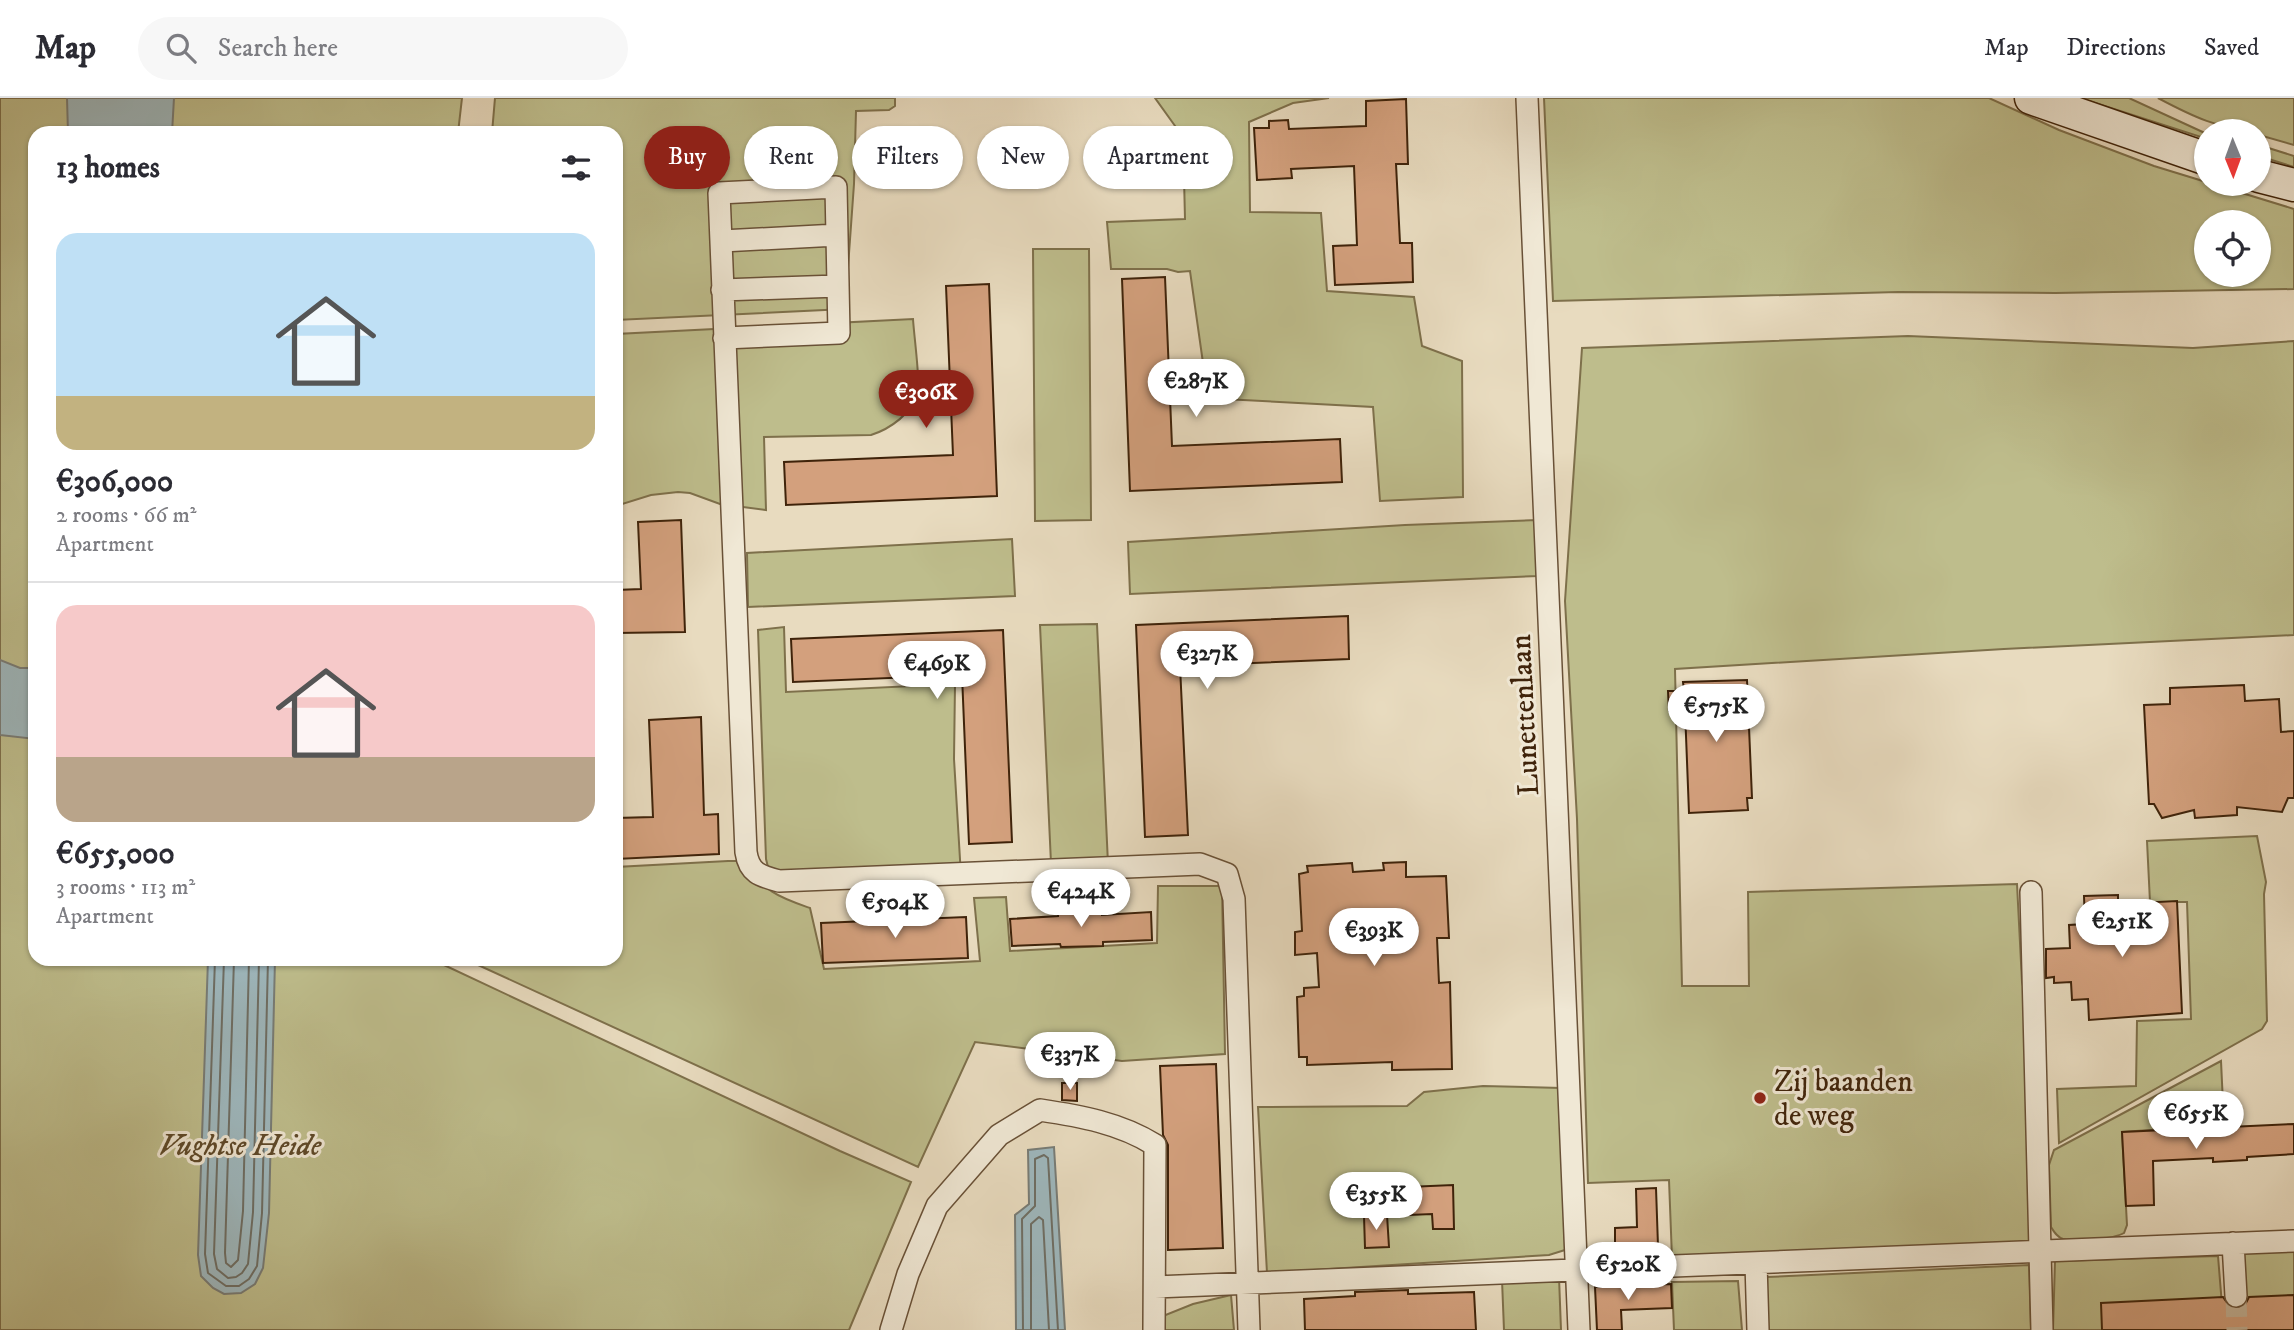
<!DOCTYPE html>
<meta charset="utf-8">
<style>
body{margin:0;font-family:"IM FELL DW Pica",serif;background:#f7f7f7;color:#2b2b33;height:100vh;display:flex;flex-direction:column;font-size:26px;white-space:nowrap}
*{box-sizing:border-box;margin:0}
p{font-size:23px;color:#7c7c81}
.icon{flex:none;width:38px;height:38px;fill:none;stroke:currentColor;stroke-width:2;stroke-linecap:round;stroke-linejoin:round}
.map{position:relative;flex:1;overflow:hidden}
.details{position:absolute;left:28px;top:28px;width:595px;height:840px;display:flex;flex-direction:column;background:#fff;border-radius:21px;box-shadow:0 2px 5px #0004}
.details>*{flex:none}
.guide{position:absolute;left:644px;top:28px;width:665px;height:63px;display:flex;gap:14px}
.needle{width:46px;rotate:179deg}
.controls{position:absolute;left:2194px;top:21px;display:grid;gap:14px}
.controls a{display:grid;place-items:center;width:77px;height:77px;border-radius:50%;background:#fff;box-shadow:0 2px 5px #0004;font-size:35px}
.price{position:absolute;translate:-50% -60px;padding:0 16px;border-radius:24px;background:#fff;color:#222;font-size:23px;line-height:46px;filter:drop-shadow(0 2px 4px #0008)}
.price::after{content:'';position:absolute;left:50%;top:42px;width:21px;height:16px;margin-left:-10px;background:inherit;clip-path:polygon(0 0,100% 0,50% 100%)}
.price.on{background:#8f2418;color:#fff}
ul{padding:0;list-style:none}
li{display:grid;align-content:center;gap:14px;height:371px;padding:0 28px}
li+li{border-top:2px solid #e1e1e2}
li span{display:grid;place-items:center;height:217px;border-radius:21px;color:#555}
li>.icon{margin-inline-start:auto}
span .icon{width:126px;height:126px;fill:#fffc;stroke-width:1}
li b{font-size:30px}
h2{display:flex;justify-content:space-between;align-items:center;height:84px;padding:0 28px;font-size:30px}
.tag{padding:0 24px;border-radius:32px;background:#fff;box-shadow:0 2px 5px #0004;font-size:24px;line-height:63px}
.tag.on{background:#8f2418;color:#fff}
header{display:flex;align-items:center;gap:42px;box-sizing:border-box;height:98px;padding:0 35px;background:#fff;border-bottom:2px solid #e1e1e2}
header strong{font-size:33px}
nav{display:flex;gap:38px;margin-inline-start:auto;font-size:24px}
.search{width:490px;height:63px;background:#f7f7f7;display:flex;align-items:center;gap:18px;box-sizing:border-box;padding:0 24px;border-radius:38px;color:#7c7c81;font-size:26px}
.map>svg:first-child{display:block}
.green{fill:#bebd8c;stroke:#7e704b;stroke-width:2;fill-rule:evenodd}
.water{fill:#9eb8be;stroke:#787c76;stroke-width:2}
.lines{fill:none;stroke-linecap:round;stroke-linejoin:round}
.shore{stroke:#6e6e64;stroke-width:2}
.building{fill:#d3a07d;stroke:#3f230a;stroke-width:2}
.minor-tunnel{stroke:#c6b69b;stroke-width:21;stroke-dasharray:21 10;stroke-linecap:butt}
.minor-casing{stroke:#695137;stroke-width:24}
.secondary-casing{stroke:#3f230a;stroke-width:35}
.minor{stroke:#f0e8d5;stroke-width:21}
.secondary{stroke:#f0e8d5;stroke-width:32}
.poi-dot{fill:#8f2418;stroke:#f0e8d5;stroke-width:2.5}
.labels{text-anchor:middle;stroke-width:6;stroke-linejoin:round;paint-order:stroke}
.street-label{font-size:30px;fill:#3f230a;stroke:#f0e8d5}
.poi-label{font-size:30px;fill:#3f230a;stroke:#f0e8d5;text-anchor:start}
.park-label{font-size:30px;font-style:italic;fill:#5f4a2a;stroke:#f0e8d5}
</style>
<header>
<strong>Map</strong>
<div class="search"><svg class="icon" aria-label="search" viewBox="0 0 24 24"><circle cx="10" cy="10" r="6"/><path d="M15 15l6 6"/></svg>Search here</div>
<nav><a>Map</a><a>Directions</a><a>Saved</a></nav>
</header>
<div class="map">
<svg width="2294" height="1232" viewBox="0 0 2294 1232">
<rect width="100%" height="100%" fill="#e8dbbf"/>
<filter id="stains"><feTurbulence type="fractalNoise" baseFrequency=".00286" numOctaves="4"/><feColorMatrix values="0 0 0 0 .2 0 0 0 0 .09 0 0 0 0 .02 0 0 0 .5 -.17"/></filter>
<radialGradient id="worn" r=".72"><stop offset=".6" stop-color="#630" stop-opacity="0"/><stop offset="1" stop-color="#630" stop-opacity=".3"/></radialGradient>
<path class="green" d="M 0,0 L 462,0 L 458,35 L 35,35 L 35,861 L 430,861 L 444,867 L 840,1053 L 911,1084 L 849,1232 L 0,1232 Z
M 495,0 L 895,0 L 895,8 L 889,12 L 856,13 L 854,86 L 845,211 L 616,222 L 616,35 L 492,35 Z
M 1155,0 L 1329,0 L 1293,5 L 1249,24 L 1250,114 L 1321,115 L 1327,193 L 1414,199 L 1422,248 L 1462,263 L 1463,399 L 1380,403 L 1373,309 L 1224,301 L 1205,279 L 1190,173 L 1178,174 L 1167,171 L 1111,171 L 1107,124 L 1185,121 L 1183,39 Z
M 1544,0 L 1989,0 L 2059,32 L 2154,68 L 2294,111 L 2294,191 L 2055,195 L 1898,194 L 1553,203 ZM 2207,124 L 2259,124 L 2259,177 L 2207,177 Z
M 2080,0 L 2129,0 L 2207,36 L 2207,41 Z
M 2158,0 L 2294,0 L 2294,47 L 2259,37 L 2259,33 C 2222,33 2190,17 2158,0 Z
M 2259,47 L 2294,58 L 2294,69 L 2259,58 Z
M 1033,151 L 1089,151 L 1091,422 L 1035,423 Z
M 913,221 C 914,238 920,280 918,294 C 913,315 890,331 871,337 L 764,339 L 766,412 L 720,406 L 690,395 L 678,394 L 651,397 L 616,408 L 616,236 Z
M 1908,238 L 2193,250 L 2294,243 L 2294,537 L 2004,551 L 1675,571 L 1682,888 L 1749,888 L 1748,794 L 2017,786 L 2022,884 L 2027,903 L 2037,1143 L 1672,1160 L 1669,1082 L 1588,1085 L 1577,721 L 1565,503 L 1582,250 Z
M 1537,422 L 1538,478 L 1130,496 L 1128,444 L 1405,427 Z
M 1012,441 L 1015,498 L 748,509 L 747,455 Z
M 1097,526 L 1108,766 L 1051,765 L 1040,527 Z
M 784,529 L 786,594 L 955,586 L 954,661 L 961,778 L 769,773 L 766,761 L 758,532 Z
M 2257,738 L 2266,784 L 2264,796 L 2267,923 L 2262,931 L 2059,1045 L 2057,991 L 2136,988 L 2137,923 L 2191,921 L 2187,804 L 2150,804 L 2147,743 Z
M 728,763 L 750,763 C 758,793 784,801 810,810 L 824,871 L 980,863 L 974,800 L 1006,799 L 1010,853 L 1157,845 L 1158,788 L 1222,788 L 1225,956 L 1122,963 L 975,944 L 918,1069 L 465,861 L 616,861 L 616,769 Z
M 2221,963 L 2224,1027 L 2122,1034 L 2127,1127 L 2124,1135 C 2114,1141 2075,1144 2063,1141 C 2057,1139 2054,1134 2051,1129 L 2049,1067 L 2054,1052 Z
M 1483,988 L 1561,990 L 1565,1152 L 1549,1157 L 1267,1175 L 1258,1009 L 1407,1008 L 1424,994 Z
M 2294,1150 L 2294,1232 L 2243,1232 L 2239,1152 Z
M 2218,1158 L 2224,1232 L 2053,1232 L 2055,1163 Z
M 2029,1167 L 2031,1232 L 1766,1232 L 1764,1187 L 1767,1179 Z
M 1559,1179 L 1561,1232 L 1504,1232 L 1502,1182 Z
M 1738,1183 L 1742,1232 L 1674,1232 L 1672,1184 Z
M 1231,1197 L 1234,1232 L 1158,1232 L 1163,1218 L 1193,1206 Z"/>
<path class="water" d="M 67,0 L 174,0 L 172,35 L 68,35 Z
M 0,562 L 20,570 L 35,570 L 35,641 L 0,637 Z
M 208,861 L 275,861 L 269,1115 L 263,1170 L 255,1186 L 241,1195 L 224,1196 L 213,1190 L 201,1178 L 198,1157 Z
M 1054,1049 L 1065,1232 L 1016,1232 L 1015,1117 L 1029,1106 L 1028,1052 Z"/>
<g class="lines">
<path class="shore" d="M 215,861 L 205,1156 L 208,1175 L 226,1188 L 239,1188 L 249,1181 L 257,1168 L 262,1115 L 268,861
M 224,861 L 214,1156 L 217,1171 L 228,1180 L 236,1179 L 242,1175 L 248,1166 L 253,1114 L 259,861
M 234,861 L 225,1155 L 226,1165 L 231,1169 L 238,1162 L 243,1113 L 249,861
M 1023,1232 L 1022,1121 L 1035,1108 L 1035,1061 L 1044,1057 L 1048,1060 L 1058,1232
M 1031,1232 L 1031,1126 L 1039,1119 L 1043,1122 L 1049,1232"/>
</g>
<path class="building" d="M 1406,1 L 1408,66 L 1396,66 L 1400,145 L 1412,145 L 1413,184 L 1335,187 L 1333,148 L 1357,147 L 1354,68 L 1291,71 L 1292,80 L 1257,82 L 1254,30 L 1269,30 L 1269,23 L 1288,22 L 1289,31 L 1366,28 L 1366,3 Z
M 1165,179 L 1172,348 L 1340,341 L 1342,384 L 1130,393 L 1122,181 Z
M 989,186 L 997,398 L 786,407 L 784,364 L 953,357 L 946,188 Z
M 681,422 L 685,534 L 616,535 L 616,492 L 641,491 L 638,424 Z
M 1348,518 L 1349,561 L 1180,568 L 1188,737 L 1145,739 L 1136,527 Z
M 1003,532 L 1012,744 L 969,746 L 962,577 L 793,584 L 791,541 Z
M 1747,582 L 1752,700 L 1747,700 L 1748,712 L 1689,715 L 1685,612 L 1669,613 L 1668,593 L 1684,593 L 1683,584 Z
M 2244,587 L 2245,603 L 2279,601 L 2281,634 L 2294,633 L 2294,700 L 2288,700 L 2282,714 L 2237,709 L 2237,717 L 2195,720 L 2194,712 L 2162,720 L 2154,706 L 2149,706 L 2144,607 L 2170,606 L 2170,590 Z
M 701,619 L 704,717 L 718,716 L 719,756 L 616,761 L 616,720 L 653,719 L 649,622 Z
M 1406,764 L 1406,779 L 1446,778 L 1449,840 L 1437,840 L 1439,885 L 1450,884 L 1452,971 L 1392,972 L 1392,964 L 1307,967 L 1307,959 L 1299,959 L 1297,899 L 1304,898 L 1304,890 L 1319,889 L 1317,855 L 1295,857 L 1295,834 L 1302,833 L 1299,776 L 1308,774 L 1307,768 L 1352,765 L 1353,774 L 1384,772 L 1383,765 Z
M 2118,797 L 2118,806 L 2177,803 L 2182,915 L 2089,922 L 2088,901 L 2072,902 L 2071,884 L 2054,885 L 2054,879 L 2046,880 L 2046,851 L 2070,850 L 2069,827 L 2085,826 L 2084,798 Z
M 1102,812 L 1102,817 L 1151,814 L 1152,842 L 1103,844 L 1103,848 L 1061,849 L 1060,846 L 1012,848 L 1010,821 L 1058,818 L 1058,813 Z
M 966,819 L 968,860 L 823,865 L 821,825 Z
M 1216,966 L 1223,1150 L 1168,1152 L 1168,1047 L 1163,1037 L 1160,968 Z
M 1062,985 L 1077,985 L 1077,1003 L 1062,1002 Z
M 2294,1026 L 2294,1056 L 2247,1059 L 2247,1062 L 2213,1064 L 2213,1060 L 2153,1063 L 2154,1107 L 2126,1108 L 2122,1034 Z
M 1453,1087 L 1454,1131 L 1433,1131 L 1432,1116 L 1409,1117 L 1408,1089 Z
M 1656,1090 L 1658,1148 L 1615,1150 L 1615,1130 L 1637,1129 L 1636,1091 Z
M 1387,1117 L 1389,1149 L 1365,1150 L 1364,1118 Z
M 1671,1186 L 1672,1210 L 1621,1212 L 1622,1232 L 1597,1232 L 1595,1189 Z
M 1408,1192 L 1408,1196 L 1474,1194 L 1476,1232 L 1305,1232 L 1304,1201 L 1355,1198 L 1355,1194 Z
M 2294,1197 L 2294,1232 L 2102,1232 L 2101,1205 L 2223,1199 L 2230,1209 L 2236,1211 L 2244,1209 L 2249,1199 Z"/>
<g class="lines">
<path class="minor-tunnel" d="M 2236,1198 L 2237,1232"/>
<defs>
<path id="minor" d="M 1527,0 L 1579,1232
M 722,143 L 837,137
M 722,192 L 838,188
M 724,240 L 839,235 L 836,89 L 719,95 L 746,754 C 749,775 760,778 779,783 L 1200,766 L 1227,776 L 1234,801 L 1249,1232
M 2031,794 L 2042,1232
M 2233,1145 L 2236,1198
M 1756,1165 L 1758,1232
M 1155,1189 L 2294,1143
M 891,1232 L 908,1176 L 937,1108 L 999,1037 L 1040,1012 C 1080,1018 1120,1025 1155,1047 L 1154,1232"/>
<path id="secondary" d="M 2031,0 L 2207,61
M 2259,78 L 2294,87"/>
</defs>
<use href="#minor" class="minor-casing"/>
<use href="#secondary" class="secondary-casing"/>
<use href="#minor" class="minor"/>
<use href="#secondary" class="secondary"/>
</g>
<circle class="poi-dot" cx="1760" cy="1000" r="7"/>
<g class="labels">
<g class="street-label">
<text transform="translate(1524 617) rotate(-93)" y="10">Lunettenlaan</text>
</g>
<g class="poi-label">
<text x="1774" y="993">Zij baanden<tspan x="1774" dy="34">de weg</tspan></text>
</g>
<g class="park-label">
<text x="240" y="1057">Vughtse Heide</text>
</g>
</g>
<rect width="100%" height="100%" filter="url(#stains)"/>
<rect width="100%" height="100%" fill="url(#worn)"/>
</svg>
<div class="controls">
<a><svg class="needle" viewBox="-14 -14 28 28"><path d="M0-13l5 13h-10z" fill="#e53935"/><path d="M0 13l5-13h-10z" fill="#7c7c81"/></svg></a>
<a><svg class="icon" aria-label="locate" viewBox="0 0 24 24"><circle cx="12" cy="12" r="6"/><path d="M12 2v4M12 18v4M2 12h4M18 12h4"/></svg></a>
</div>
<b class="price" style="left:1196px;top:321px">€287K</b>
<b class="price on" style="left:926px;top:332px">€306K</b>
<b class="price" style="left:1207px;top:593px">€327K</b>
<b class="price" style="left:937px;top:603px">€469K</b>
<b class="price" style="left:1716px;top:646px">€575K</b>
<b class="price" style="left:1081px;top:831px">€424K</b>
<b class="price" style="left:895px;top:842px">€504K</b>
<b class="price" style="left:2122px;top:861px">€251K</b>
<b class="price" style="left:1374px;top:870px">€393K</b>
<b class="price" style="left:1070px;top:994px">€337K</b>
<b class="price" style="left:2196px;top:1053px">€655K</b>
<b class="price" style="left:1376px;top:1134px">€355K</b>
<b class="price" style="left:1628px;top:1204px">€520K</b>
<div class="guide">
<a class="tag on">Buy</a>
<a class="tag">Rent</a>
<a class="tag">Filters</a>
<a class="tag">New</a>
<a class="tag">Apartment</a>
</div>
<section class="details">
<h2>13 homes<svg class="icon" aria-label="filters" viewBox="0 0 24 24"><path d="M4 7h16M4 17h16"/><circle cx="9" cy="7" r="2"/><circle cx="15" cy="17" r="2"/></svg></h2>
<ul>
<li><span style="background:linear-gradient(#bfe0f5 75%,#c2b280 0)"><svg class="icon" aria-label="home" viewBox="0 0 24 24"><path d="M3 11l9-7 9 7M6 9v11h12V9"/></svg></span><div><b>€306,000</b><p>2 rooms · 66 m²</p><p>Apartment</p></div></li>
<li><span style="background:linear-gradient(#f6c9c9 70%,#b9a48a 0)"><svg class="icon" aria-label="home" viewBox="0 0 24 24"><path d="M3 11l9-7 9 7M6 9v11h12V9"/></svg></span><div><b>€655,000</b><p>3 rooms · 113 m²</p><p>Apartment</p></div></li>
</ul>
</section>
</div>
